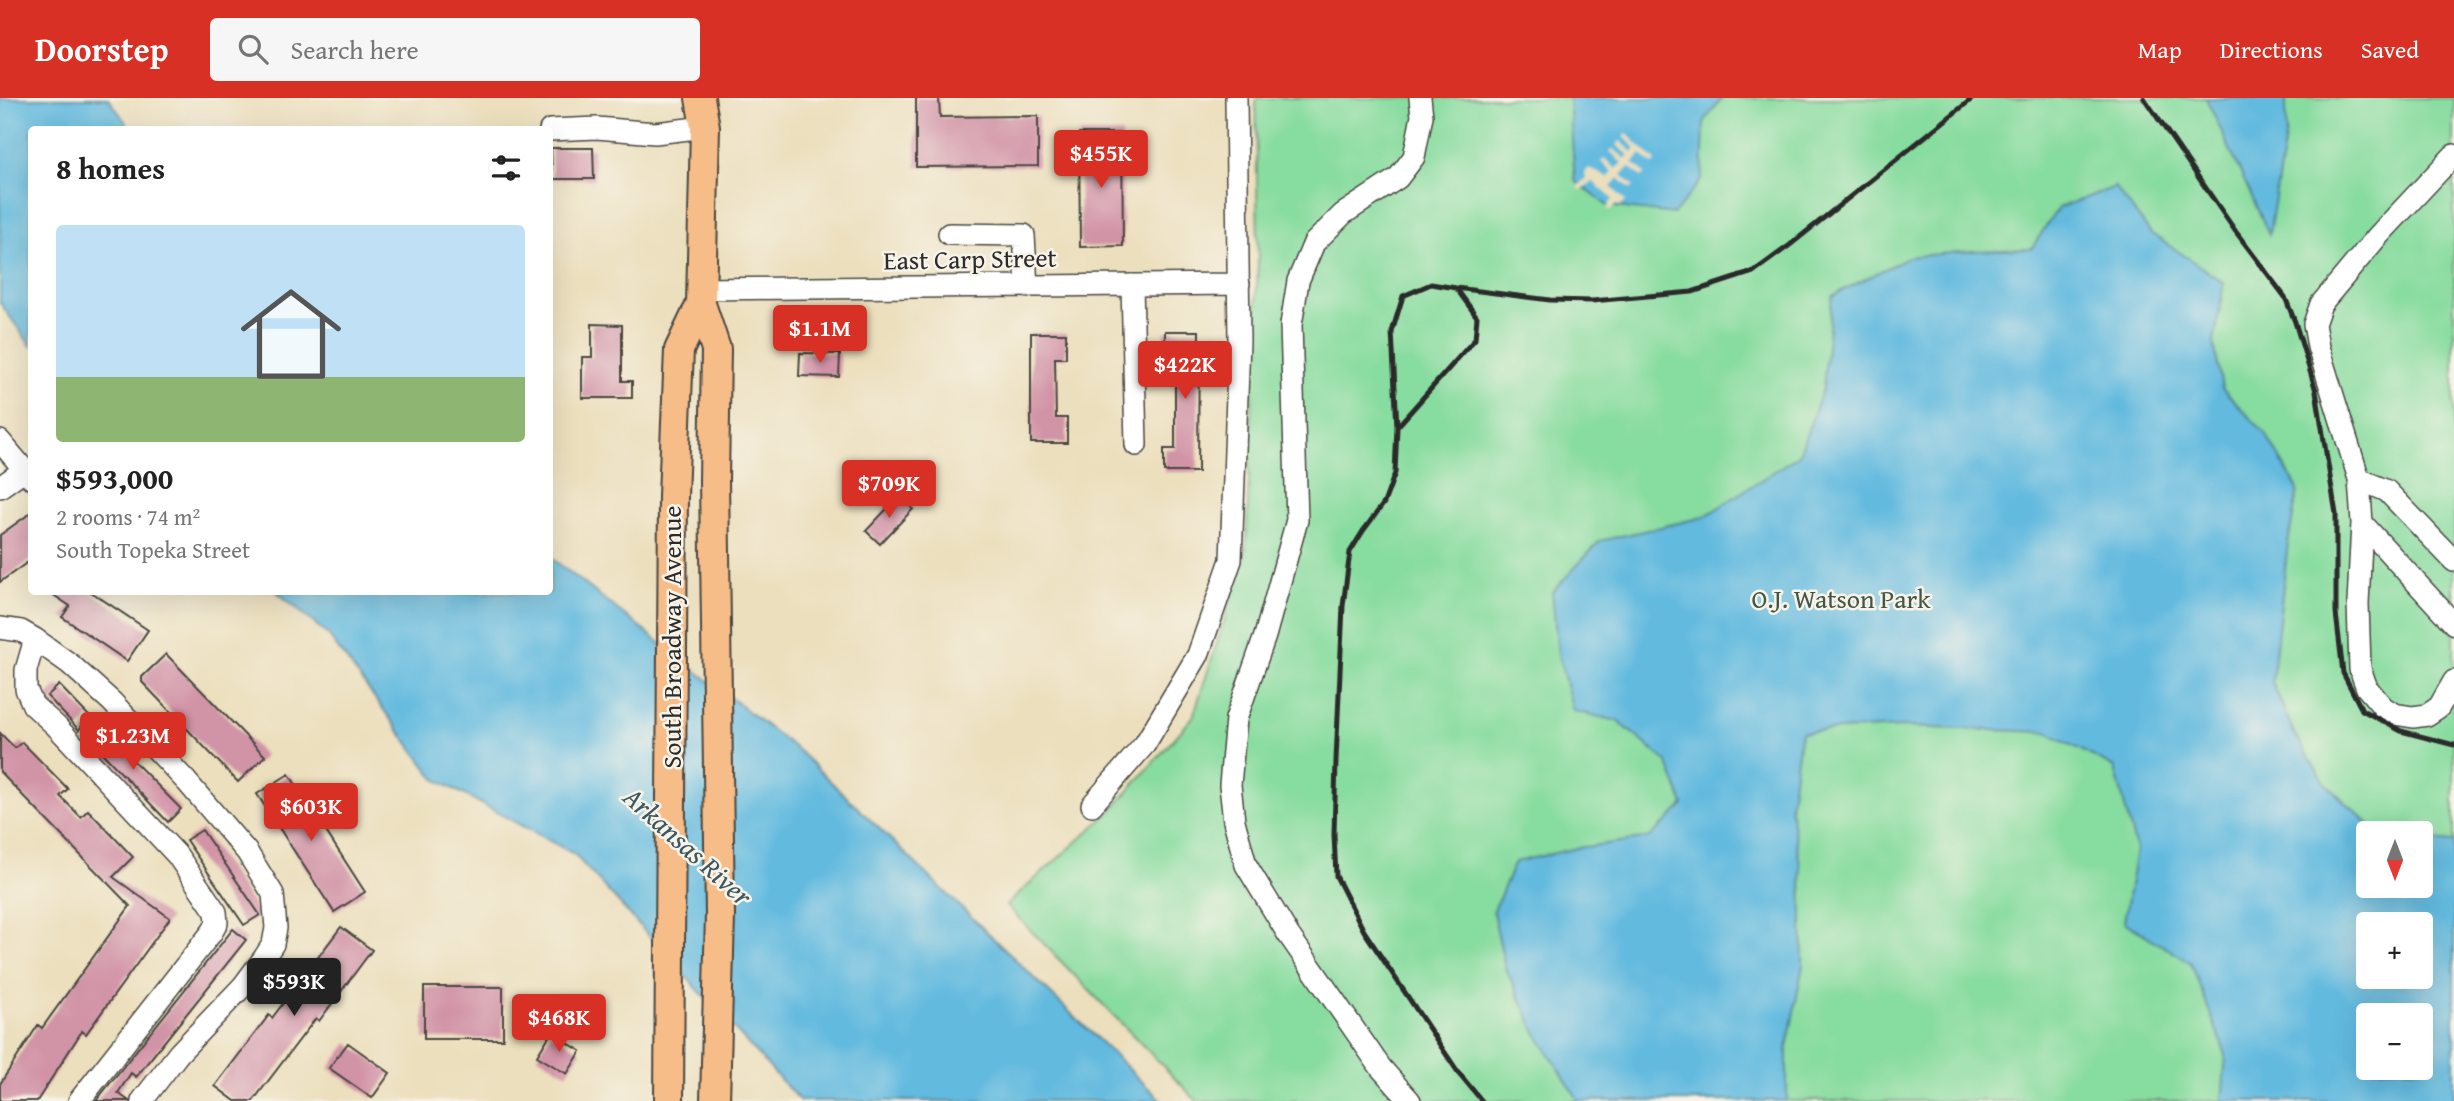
<!DOCTYPE html>
<meta charset="utf-8">
<style>
body{margin:0;font-family:"Gentium Book Plus",serif;background:#f6f6f6;color:#222;height:100vh;display:flex;flex-direction:column;font-size:26px;white-space:nowrap}
*{box-sizing:border-box;margin:0}
p{font-size:23px;color:#767676}
.icon{flex:none;width:38px;height:38px;fill:none;stroke:currentColor;stroke-width:2;stroke-linecap:round;stroke-linejoin:round}
.map{position:relative;flex:1;overflow:hidden}
.details{position:absolute;left:28px;top:28px;width:525px;height:469px;display:flex;flex-direction:column;background:#fff;border-radius:7px;box-shadow:0 7px 28px #0002}
.details>*{flex:none}
.needle{width:46px;rotate:180deg}
.tools{position:absolute;left:2356px;top:723px;display:grid;gap:14px}
.tools a{display:grid;place-items:center;width:77px;height:77px;border-radius:7px;background:#fff;box-shadow:0 7px 28px #0002;font-size:35px}
.price{position:absolute;translate:-50% -60px;padding:0 16px;border-radius:7px;background:#d93025;color:#fff;font-size:23px;line-height:46px;filter:drop-shadow(0 2px 4px #0008)}
.price::after{content:'';position:absolute;left:50%;top:42px;width:21px;height:16px;margin-left:-10px;background:inherit;clip-path:polygon(0 0,100% 0,50% 100%)}
.price.active{background:#222;color:#fff}
ul{padding:0;list-style:none}
li{display:grid;align-content:center;gap:14px;height:371px;padding:0 28px}
li span{display:grid;place-items:center;height:217px;border-radius:7px;color:#555}
li>.icon{margin-inline-start:auto}
span .icon{width:126px;height:126px;fill:#fffc;stroke-width:1}
li b{font-size:30px}
h2{display:flex;justify-content:space-between;align-items:center;height:84px;padding:0 28px;font-size:30px}
header{display:flex;align-items:center;gap:42px;box-sizing:border-box;height:98px;padding:0 35px;background:#d93025;color:#fff}
header strong{font-size:33px}
nav{display:flex;gap:38px;margin-inline-start:auto;font-size:24px}
.search{width:490px;height:63px;background:#f6f6f6;display:flex;align-items:center;gap:18px;box-sizing:border-box;padding:0 24px;border-radius:7px;color:#767676;font-size:26px}
.map>svg:first-child{display:block}
.green{fill:#87dc9f;stroke:#598465;stroke-width:2;fill-rule:evenodd}
.water{fill:#62badf;stroke:#467285;stroke-width:2;fill-rule:evenodd}
.pier{fill:#ecdfbd}
.building{fill:#d193a6}
.lines{fill:none;stroke-linecap:round;stroke-linejoin:round}
.minor-casing{stroke:#484641;stroke-width:24}
.major-casing{stroke:#484641;stroke-width:32}
.minor{stroke:#fff;stroke-width:21}
.major{stroke:#f7bd88;stroke-width:28}
.rail{stroke:#2b2b2b;stroke-width:5}
.labels{text-anchor:middle;stroke-width:5;stroke-linejoin:round;paint-order:stroke}
.street-label{font-size:26px;fill:#2b2b2b;stroke:#f7f3e8}
.park-label{font-size:26px;fill:#425748;stroke:#f7f3e8}
.water-label{font-size:28px;font-style:italic;fill:#3c5661;stroke:#f7f3e8}
</style>
<header>
<strong>Doorstep</strong>
<div class="search"><svg class="icon" aria-label="search" viewBox="0 0 24 24"><circle cx="10" cy="10" r="6"/><path d="M15 15l6 6"/></svg>Search here</div>
<nav><a>Map</a><a>Directions</a><a>Saved</a></nav>
</header>
<div class="map">
<svg width="2454" height="1003" viewBox="0 0 2454 1003">
<rect width="100%" height="100%" fill="#f7f3e8"/>
<filter id="ink" filterUnits="userSpaceOnUse"><feTurbulence type="fractalNoise" baseFrequency=".0143" numOctaves="2"/><feDisplacementMap in="SourceGraphic" scale="14" xChannelSelector="R" yChannelSelector="G"/><feConvolveMatrix kernelMatrix="1 2 1 2 8 2 1 2 1" color-interpolation-filters="sRGB"/></filter>
<filter id="wash" filterUnits="userSpaceOnUse"><feTurbulence type="fractalNoise" baseFrequency=".00686" numOctaves="4" result="noise"/><feDisplacementMap in="SourceGraphic" scale="28" xChannelSelector="R" yChannelSelector="G"/><feGaussianBlur stdDeviation="1.57" result="paint"/><feColorMatrix in="noise" values="0 0 0 0 0 0 0 0 0 0 0 0 0 0 0 0 0 1.4 0 .05"/><feComposite in="paint" operator="in"/></filter>
<g filter="url(#wash)">
<rect width="100%" height="100%" fill="#ecdfbd"/>
<path class="green" d="M 1256,0 L 2454,0 L 2454,1003 L 1197,1003 L 1006,807 L 1109,715 L 1193,619 L 1246,455 L 1258,163 ZM 2368,735 L 2420,735 L 2420,788 L 2368,788 ZM 2368,826 L 2420,826 L 2420,878 L 2368,878 ZM 2368,917 L 2420,917 L 2420,970 L 2368,970 Z"/>
<path class="water" d="M 0,0 L 108,0 L 131,31 L 32,32 L 31,248 L 0,205 Z
M 1569,0 L 1722,0 L 1704,24 L 1702,81 L 1674,116 L 1608,108 L 1575,83 Z
M 2206,0 L 2286,0 L 2286,34 L 2269,136 Z
M 2115,89 L 2150,134 L 2224,185 L 2214,245 L 2222,290 L 2265,335 L 2298,392 L 2288,445 L 2272,584 L 2294,635 L 2325,685 L 2370,727 L 2390,735 L 2368,735 L 2368,788 L 2420,788 L 2420,741 L 2454,744 L 2454,1003 L 2222,1003 L 2226,957 L 2191,865 L 2124,824 L 2136,752 L 2115,670 L 2047,634 L 1904,629 L 1801,634 L 1790,709 L 1801,771 L 1803,867 L 1787,950 L 1787,1003 L 1579,1003 L 1536,934 L 1505,869 L 1493,814 L 1515,764 L 1577,750 L 1649,740 L 1684,707 L 1667,664 L 1618,623 L 1573,613 L 1558,556 L 1552,494 L 1600,443 L 1704,419 L 1799,357 L 1823,290 L 1832,198 L 1908,159 L 1971,153 L 2031,151 L 2058,110 ZM 2420,826 L 2420,878 L 2368,878 L 2368,826 ZM 2420,917 L 2420,970 L 2368,970 L 2368,917 Z
M 550,459 L 800,654 L 1162,1003 L 800,1003 L 574,756 L 435,681 L 328,537 L 277,494 L 550,494 Z"/>
<path class="pier" d="M 1627,36 L 1656,64 L 1653,67 L 1641,56 L 1633,65 L 1645,75 L 1642,79 L 1629,69 L 1622,77 L 1634,88 L 1631,91 L 1619,80 L 1611,89 L 1626,103 L 1621,108 L 1616,107 L 1612,112 L 1607,111 L 1613,101 L 1592,83 L 1581,92 L 1577,89 L 1586,80 L 1585,75 L 1589,70 L 1608,80 L 1613,74 L 1601,64 L 1604,60 L 1616,71 L 1622,65 L 1610,53 L 1613,51 L 1626,61 L 1629,57 L 1617,47 L 1620,43 L 1633,54 L 1636,50 L 1624,39 Z"/>
<g id="blocks">
<path class="building" d="M 916,0 L 939,0 L 940,19 L 1038,18 L 1038,68 L 916,69 Z
M 1079,35 L 1122,35 L 1123,148 L 1080,149 Z
M 551,50 L 593,50 L 594,81 L 552,81 Z
M 592,226 L 622,227 L 622,283 L 632,283 L 632,300 L 582,300 L 582,259 L 592,259 Z
M 1165,233 L 1199,233 L 1198,374 L 1164,374 L 1164,351 L 1175,351 L 1175,258 L 1165,258 Z
M 1031,235 L 1066,235 L 1066,260 L 1055,260 L 1056,320 L 1067,320 L 1067,345 L 1031,345 Z
M 800,255 L 840,256 L 839,279 L 799,278 Z
M 899,398 L 913,411 L 880,446 L 866,433 Z
M 32,414 L 32,461 L 0,484 L 0,437 Z
M 49,494 L 91,494 L 148,532 L 127,563 L 62,519 L 70,508 Z
M 166,556 L 265,658 L 238,684 L 142,584 L 142,579 Z
M 59,587 L 89,618 L 79,632 L 47,598 Z
M 95,624 L 181,711 L 168,724 L 83,635 Z
M 0,635 L 15,650 L 22,644 L 68,691 L 60,698 L 81,719 L 88,712 L 133,759 L 113,779 L 170,820 L 86,936 L 82,933 L 37,1003 L 0,1003 L 0,986 L 38,927 L 42,930 L 130,808 L 0,674 Z
M 289,676 L 365,794 L 334,814 L 257,696 Z
M 202,732 L 260,817 L 244,827 L 186,742 Z
M 341,829 L 372,852 L 319,923 L 316,920 L 253,1003 L 235,1003 L 215,988 L 269,917 L 272,920 Z
M 233,831 L 246,842 L 136,979 L 131,975 L 118,995 L 129,1003 L 96,1003 Z
M 424,889 L 503,889 L 503,941 L 424,941 Z
M 551,935 L 581,953 L 567,976 L 537,958 Z
M 348,945 L 390,975 L 372,1000 L 329,970 Z"/>
</g>
</g>
<g filter="url(#ink)">
<use href="#blocks" fill-opacity="0" stroke="#484641" stroke-width="2"/>
<g class="lines">
<defs>
<path id="minor" d="M 550,32 L 597,30 L 655,35 L 705,29
M 2454,57 L 2377,139 L 2321,206 L 2314,226 L 2318,249 L 2359,381 L 2362,425 L 2358,505 L 2360,571 L 2367,590 L 2383,609 L 2394,616 L 2413,619 L 2427,617 L 2439,609 L 2454,583
M 949,136 L 1024,137 L 1027,189
M 1132,187 L 1136,347
M 701,191 L 1239,186
M 0,343 L 32,381
M 2359,381 L 2387,393 L 2454,463
M 0,389 L 24,372
M 2362,425 L 2454,526
M 0,530 L 21,533 L 35,541 L 70,566 L 112,604 L 187,684 L 247,754 L 273,796 L 276,830 L 273,846 L 264,860 L 243,888 L 179,955 L 142,1003
M 35,541 L 26,572 L 26,591 L 33,607 L 56,628 L 177,757 L 216,814 L 217,825 L 212,834 L 79,1003
M 1092,707 L 1145,646 L 1198,557 L 1231,462 L 1239,243 L 1236,0
M 1410,1003 L 1381,970 L 1288,836 L 1246,767 L 1234,723 L 1230,687 L 1236,621 L 1265,538 L 1297,422 L 1291,227 L 1298,183 L 1314,145 L 1343,116 L 1398,80 L 1414,59 L 1422,18 L 1420,0"/>
<path id="major" d="M 700,0 L 705,29 L 701,206 L 716,251 L 714,382 L 720,817 L 715,1003
M 669,1003 L 673,398 L 679,252 L 701,206"/>
</defs>
<use href="#minor" class="minor-casing"/>
<use href="#major" class="major-casing"/>
<use href="#minor" class="minor"/>
<use href="#major" class="major"/>
<path class="rail" d="M 2144,0 L 2236,134 L 2285,199 L 2295,224 L 2316,293 L 2336,416 L 2336,515 L 2343,575 L 2362,612 L 2401,633 L 2454,647
M 1456,190 L 1550,202 L 1592,203 L 1692,194 L 1753,174 L 1790,147 L 1973,0
M 1397,329 L 1475,241 L 1477,219 L 1456,190 L 1431,186 L 1403,198 L 1392,234 L 1397,329 L 1395,375 L 1384,405 L 1363,433 L 1350,454 L 1343,508 L 1336,662 L 1334,737 L 1336,778 L 1364,833 L 1458,974 L 1482,1003"/>
</g>
</g>
<g class="labels">
<g class="street-label">
<text transform="translate(970 161) rotate(-1)" y="9">East Carp Street</text>
<text transform="translate(672 539) rotate(-90)" y="9">South Broadway Avenue</text>
</g>
<g class="park-label">
<text x="1841" y="510">O.J. Watson Park</text>
</g>
<g class="water-label">
<text transform="translate(688 748) rotate(42)" y="10">Arkansas River</text>
</g>
</g>
</svg>
<div class="tools">
<a><svg class="needle" viewBox="-14 -14 28 28"><path d="M0-13l5 13h-10z" fill="#e53935"/><path d="M0 13l5-13h-10z" fill="#767676"/></svg></a>
<a>+</a>
<a>−</a>
</div>
<b class="price" style="left:1101px;top:92px">$455K</b>
<b class="price" style="left:820px;top:267px">$1.1M</b>
<b class="price" style="left:1185px;top:303px">$422K</b>
<b class="price" style="left:889px;top:422px">$709K</b>
<b class="price" style="left:133px;top:674px">$1.23M</b>
<b class="price" style="left:311px;top:745px">$603K</b>
<b class="price active" style="left:294px;top:920px">$593K</b>
<b class="price" style="left:559px;top:956px">$468K</b>
<section class="details">
<h2>8 homes<svg class="icon" aria-label="filters" viewBox="0 0 24 24"><path d="M4 7h16M4 17h16"/><circle cx="9" cy="7" r="2"/><circle cx="15" cy="17" r="2"/></svg></h2>
<ul>
<li><span style="background:linear-gradient(#bfe0f5 70%,#8fb573 0)"><svg class="icon" aria-label="home" viewBox="0 0 24 24"><path d="M3 11l9-7 9 7M6 9v11h12V9"/></svg></span><div><b>$593,000</b><p>2 rooms · 74 m²</p><p>South Topeka Street</p></div></li>
</ul>
</section>
</div>
